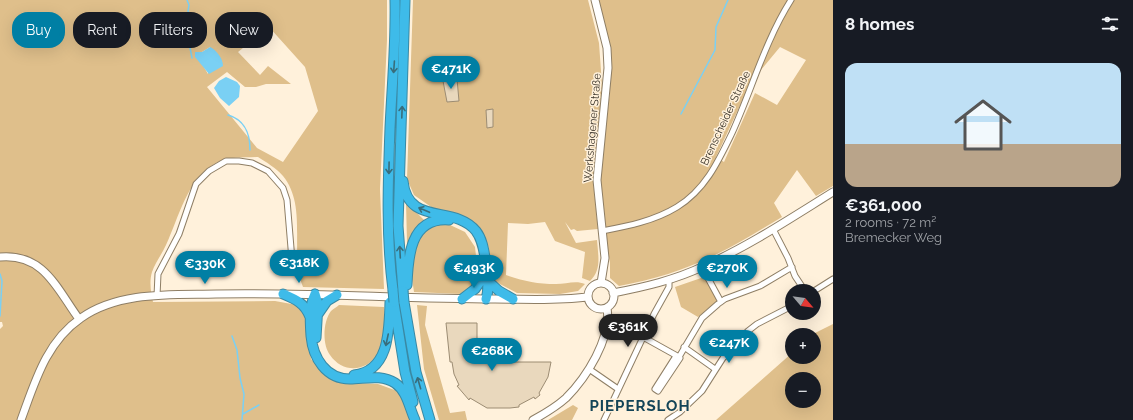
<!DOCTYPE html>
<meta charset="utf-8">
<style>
body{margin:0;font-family:Raleway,sans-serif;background:#242831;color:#f1f3f6;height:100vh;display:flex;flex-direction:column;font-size:15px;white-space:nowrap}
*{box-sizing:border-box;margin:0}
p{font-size:13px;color:#9ea1a6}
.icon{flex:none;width:22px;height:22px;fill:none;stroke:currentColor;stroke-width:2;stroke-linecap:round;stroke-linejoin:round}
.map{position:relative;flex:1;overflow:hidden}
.side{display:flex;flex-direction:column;background:#171b24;width:300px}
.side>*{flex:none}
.banner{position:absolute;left:12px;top:12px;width:380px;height:36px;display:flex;gap:8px}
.needle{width:26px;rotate:119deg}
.controls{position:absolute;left:785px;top:284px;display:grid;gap:8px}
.controls a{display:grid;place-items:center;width:36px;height:36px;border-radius:50%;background:#171b24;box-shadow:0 4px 16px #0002;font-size:20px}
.price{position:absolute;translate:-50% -34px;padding:0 9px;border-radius:14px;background:#007fa4;color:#fff;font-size:13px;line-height:26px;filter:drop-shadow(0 1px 2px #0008)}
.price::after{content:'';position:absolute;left:50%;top:24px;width:12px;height:9px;margin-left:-6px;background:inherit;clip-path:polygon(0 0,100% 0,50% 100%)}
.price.current{background:#222;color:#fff}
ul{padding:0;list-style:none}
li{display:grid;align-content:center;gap:8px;height:212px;padding:0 12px}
li span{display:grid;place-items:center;height:124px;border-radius:12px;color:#555}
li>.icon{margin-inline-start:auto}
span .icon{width:72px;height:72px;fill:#fffc;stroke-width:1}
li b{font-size:17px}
h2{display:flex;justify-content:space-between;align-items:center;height:48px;padding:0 12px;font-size:17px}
.chip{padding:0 14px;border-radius:16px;background:#171b24;box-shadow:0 4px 16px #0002;font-size:14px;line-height:36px}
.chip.current{background:#007fa4;color:#fff}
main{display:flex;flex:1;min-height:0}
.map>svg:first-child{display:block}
.green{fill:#dfbf8b;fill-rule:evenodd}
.water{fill:#7ad0f4}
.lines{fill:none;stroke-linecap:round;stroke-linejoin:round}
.stream{stroke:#7ad0f4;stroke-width:1.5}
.building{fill:#e9d8bd;stroke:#9c8c73}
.minor-casing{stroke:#8e7e65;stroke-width:7}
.secondary-casing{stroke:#8e7e65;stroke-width:9}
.motorway-casing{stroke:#3a89a4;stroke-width:11}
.minor{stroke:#fff;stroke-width:5}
.secondary{stroke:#fff;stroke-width:7}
.motorway{stroke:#3ebbe9;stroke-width:9}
.motorway-bridge-casing{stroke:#3a89a4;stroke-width:11;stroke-linecap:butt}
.motorway-bridge{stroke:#3ebbe9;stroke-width:9}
.oneway{stroke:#386d7c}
.labels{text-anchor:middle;stroke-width:3;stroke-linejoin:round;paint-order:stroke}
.street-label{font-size:11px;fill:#342d23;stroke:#fff1db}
.district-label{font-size:15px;font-weight:bold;letter-spacing:1px;fill:#134457;stroke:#fff1db}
</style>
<main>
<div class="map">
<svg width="833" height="420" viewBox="0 0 833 420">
<rect width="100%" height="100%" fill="#fff1db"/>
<path class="green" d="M 0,0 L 387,0 L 387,40 L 380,189 L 384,289 L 303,287 C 289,252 308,207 283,176 C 276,168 266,162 258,157 C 244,158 229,156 216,163 C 187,179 179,217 166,245 C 162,254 155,263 152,272 C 149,282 151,293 153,302 L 275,301 L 297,305 L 307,317 L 311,359 L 330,378 L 349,383 L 378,384 L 400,392 L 410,420 L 0,420 L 0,329 L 3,326 L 2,322 L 0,322 ZM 269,27 L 305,67 L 318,111 L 283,162 L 257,148 L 207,87 L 227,72 L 245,87 L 256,87 L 266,84 L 291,84 L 268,66 L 260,75 L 238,52 ZM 210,47 L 208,74 L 195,52 L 202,52 Z
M 413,0 L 588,0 L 599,43 L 602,85 L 593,180 L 598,229 L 577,231 L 574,229 L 571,230 L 565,222 L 576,243 L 597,240 C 598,255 602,270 590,281 L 582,278 L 585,252 L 555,241 L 545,222 L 528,224 L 508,223 L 506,275 C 524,281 537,284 556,284 C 566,284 576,280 585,284 L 578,291 L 560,294 L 517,293 L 494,281 L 488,245 L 474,223 L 455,214 L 434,209 L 414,195 L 407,179 Z
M 597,0 L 833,0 L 833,186 L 816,196 L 797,170 L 774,203 L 782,217 C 760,230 738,244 715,255 C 685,270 652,280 619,286 L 610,278 L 610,263 L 600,201 L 599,180 L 610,92 L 610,73 ZM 780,47 L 806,60 L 777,105 L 755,93 L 724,162 L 716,157 L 751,82 Z
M 406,202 L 424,220 L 448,224 L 465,232 L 475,247 L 478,274 L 472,286 L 462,294 L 414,292 L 407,243 Z
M 704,277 L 716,296 L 717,301 L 698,317 L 681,307 L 675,287 Z
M 339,305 L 384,307 C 384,322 386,340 378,353 C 367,372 343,374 330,355 C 322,345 323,321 331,311 C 333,309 337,307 339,305 Z
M 417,305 L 427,306 L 425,325 L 450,413 L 465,411 L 467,420 L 439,420 L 424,369 Z
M 833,324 L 833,420 L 716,420 L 792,353 L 792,357 L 814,357 L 814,335 L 811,335 ZM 792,379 L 814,379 L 814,401 L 792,401 Z
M 573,405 L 578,408 L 572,420 L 548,420 Z"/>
<path class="water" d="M 210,47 C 216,50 223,58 223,66 L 209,74 L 195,57 L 195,52 L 202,52 Z
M 226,77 L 237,82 L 240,86 L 239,97 L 229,106 L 220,98 L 214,88 L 219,81 Z"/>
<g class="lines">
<path class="stream" d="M 187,0 L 189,5 L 188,11 L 189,16 L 186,27 L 192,58
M 681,114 L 715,50 L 716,27 L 728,0
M 228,115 C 245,120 250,133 250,150
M 0,274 L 2,281 L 0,316
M 232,336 L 237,350 L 240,378 L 244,394 L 242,420
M 243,414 L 259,405"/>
</g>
<path class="building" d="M 457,79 L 459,101 L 447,102 L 443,81 Z
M 493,109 L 493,127 L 487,128 L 486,110 Z
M 446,323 L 477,323 L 477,362 L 498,362 L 501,360 L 506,362 L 551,362 L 548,377 L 539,393 L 540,395 L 535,399 L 534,397 L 519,405 L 519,407 L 510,408 L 487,408 L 470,398 L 469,400 L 457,386 L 459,385 L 454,374 L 452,362 L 450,362 Z"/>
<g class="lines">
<defs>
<path id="minor" d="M 773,229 L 788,258 L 795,276 L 805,291
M 602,231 C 628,226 654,221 677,207 C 705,190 718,162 732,133 C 752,89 765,41 791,0
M 702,267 L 721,302
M 814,291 L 833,279
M 157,296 L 158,274 L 179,234 L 196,184 L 209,171 L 226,161 L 239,161 L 252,163 L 268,171 L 283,188 L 287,200 L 293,272
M 643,337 L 679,357 L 702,318 L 718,304 L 725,299 L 760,286 L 792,267
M 684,347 L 715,369
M 676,356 L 655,389 L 658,391 L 680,358 L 679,357
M 589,369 L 618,389
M 604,420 L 654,314 L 669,287 L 669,280
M 668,420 L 680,412 L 702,391 L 723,358 L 748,331 L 757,324 L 792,306"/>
<path id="secondary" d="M 595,0 L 607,48 L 608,68 L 597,180 L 605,258 L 601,283
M 0,257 C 44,253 57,289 79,319
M588 296a13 13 0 1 1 26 0a13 13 0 1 1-26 0Z
M 613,293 C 644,287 675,280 704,266 C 749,246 791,218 833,192
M 21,420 C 35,382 46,342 81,318 C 119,291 172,295 216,294 C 309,292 402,299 495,299 C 526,299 557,301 587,297
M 533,420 C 544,414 556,407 566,398 C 586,378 612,338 607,308"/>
<path id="motorway" d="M 403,181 C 408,227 454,204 476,231 C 483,240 484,252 486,263 C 487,275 490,287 486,299
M 488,281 L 499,291 L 513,299
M 407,285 C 408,257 410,217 449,220
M 393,290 C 386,237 388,182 390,128 C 392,85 396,43 395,0
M 403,291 L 398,226 L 405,0
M 283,294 C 295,299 305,303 310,317
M 315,294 C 309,307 310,321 311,336 C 313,358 326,379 350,379 C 365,379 381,374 395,383 C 407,391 409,407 415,420
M 315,294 L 318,304 L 316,338
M 462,299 L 475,289 L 482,279
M 404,302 L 416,372 L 430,420
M 394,303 L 405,372 L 413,402
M 318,314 L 327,301 L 337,295
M 354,375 C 390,371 389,329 390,302"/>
</defs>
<use href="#minor" class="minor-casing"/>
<use href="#secondary" class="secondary-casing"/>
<use href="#motorway" class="motorway-casing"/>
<use href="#minor" class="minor"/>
<use href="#secondary" class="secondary"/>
<use href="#motorway" class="motorway"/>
<defs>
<path id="motorway-bridge" d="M 393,290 L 394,302
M 403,291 L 404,302"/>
</defs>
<use href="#motorway-bridge" class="motorway-bridge-casing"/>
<use href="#motorway-bridge" class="motorway-bridge"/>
</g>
<defs><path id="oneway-shaft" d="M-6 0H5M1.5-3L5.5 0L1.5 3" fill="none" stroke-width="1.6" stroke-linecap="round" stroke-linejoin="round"/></defs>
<g class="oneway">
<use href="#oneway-shaft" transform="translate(394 67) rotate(94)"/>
<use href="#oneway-shaft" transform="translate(402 112) rotate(-88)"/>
<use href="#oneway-shaft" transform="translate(389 168) rotate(91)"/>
<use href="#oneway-shaft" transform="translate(424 210) rotate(-157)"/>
<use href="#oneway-shaft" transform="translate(400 252) rotate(-93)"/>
<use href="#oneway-shaft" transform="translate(387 340) rotate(102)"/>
<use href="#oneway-shaft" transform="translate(419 383) rotate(-106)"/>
</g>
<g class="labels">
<g class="street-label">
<text transform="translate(725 118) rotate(-65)" y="4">Brenscheider Straße</text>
<text transform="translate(592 128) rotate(-85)" y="4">Werkshagener Straße</text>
</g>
<g class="district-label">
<text x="640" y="411">PIEPERSLOH</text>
</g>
</g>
</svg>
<div class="controls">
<a><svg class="needle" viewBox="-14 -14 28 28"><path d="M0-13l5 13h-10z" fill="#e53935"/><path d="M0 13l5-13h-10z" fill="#9ea1a6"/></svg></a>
<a>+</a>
<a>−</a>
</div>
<b class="price" style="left:451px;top:90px">€471K</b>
<b class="price" style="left:299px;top:284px">€318K</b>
<b class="price" style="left:205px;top:285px">€330K</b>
<b class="price" style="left:474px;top:289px">€493K</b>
<b class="price" style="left:727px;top:289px">€270K</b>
<b class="price current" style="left:628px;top:348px">€361K</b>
<b class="price" style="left:729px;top:364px">€247K</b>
<b class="price" style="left:492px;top:372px">€268K</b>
<div class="banner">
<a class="chip current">Buy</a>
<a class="chip">Rent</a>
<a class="chip">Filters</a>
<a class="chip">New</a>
</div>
</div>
<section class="side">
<h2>8 homes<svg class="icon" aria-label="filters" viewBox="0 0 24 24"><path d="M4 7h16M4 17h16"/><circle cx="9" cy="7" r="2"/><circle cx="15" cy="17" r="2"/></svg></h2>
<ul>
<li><span style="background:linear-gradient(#bfe0f5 65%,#b9a48a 0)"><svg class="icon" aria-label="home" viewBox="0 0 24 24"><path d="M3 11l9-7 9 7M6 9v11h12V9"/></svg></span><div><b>€361,000</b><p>2 rooms · 72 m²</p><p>Bremecker Weg</p></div></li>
</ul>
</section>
</main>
